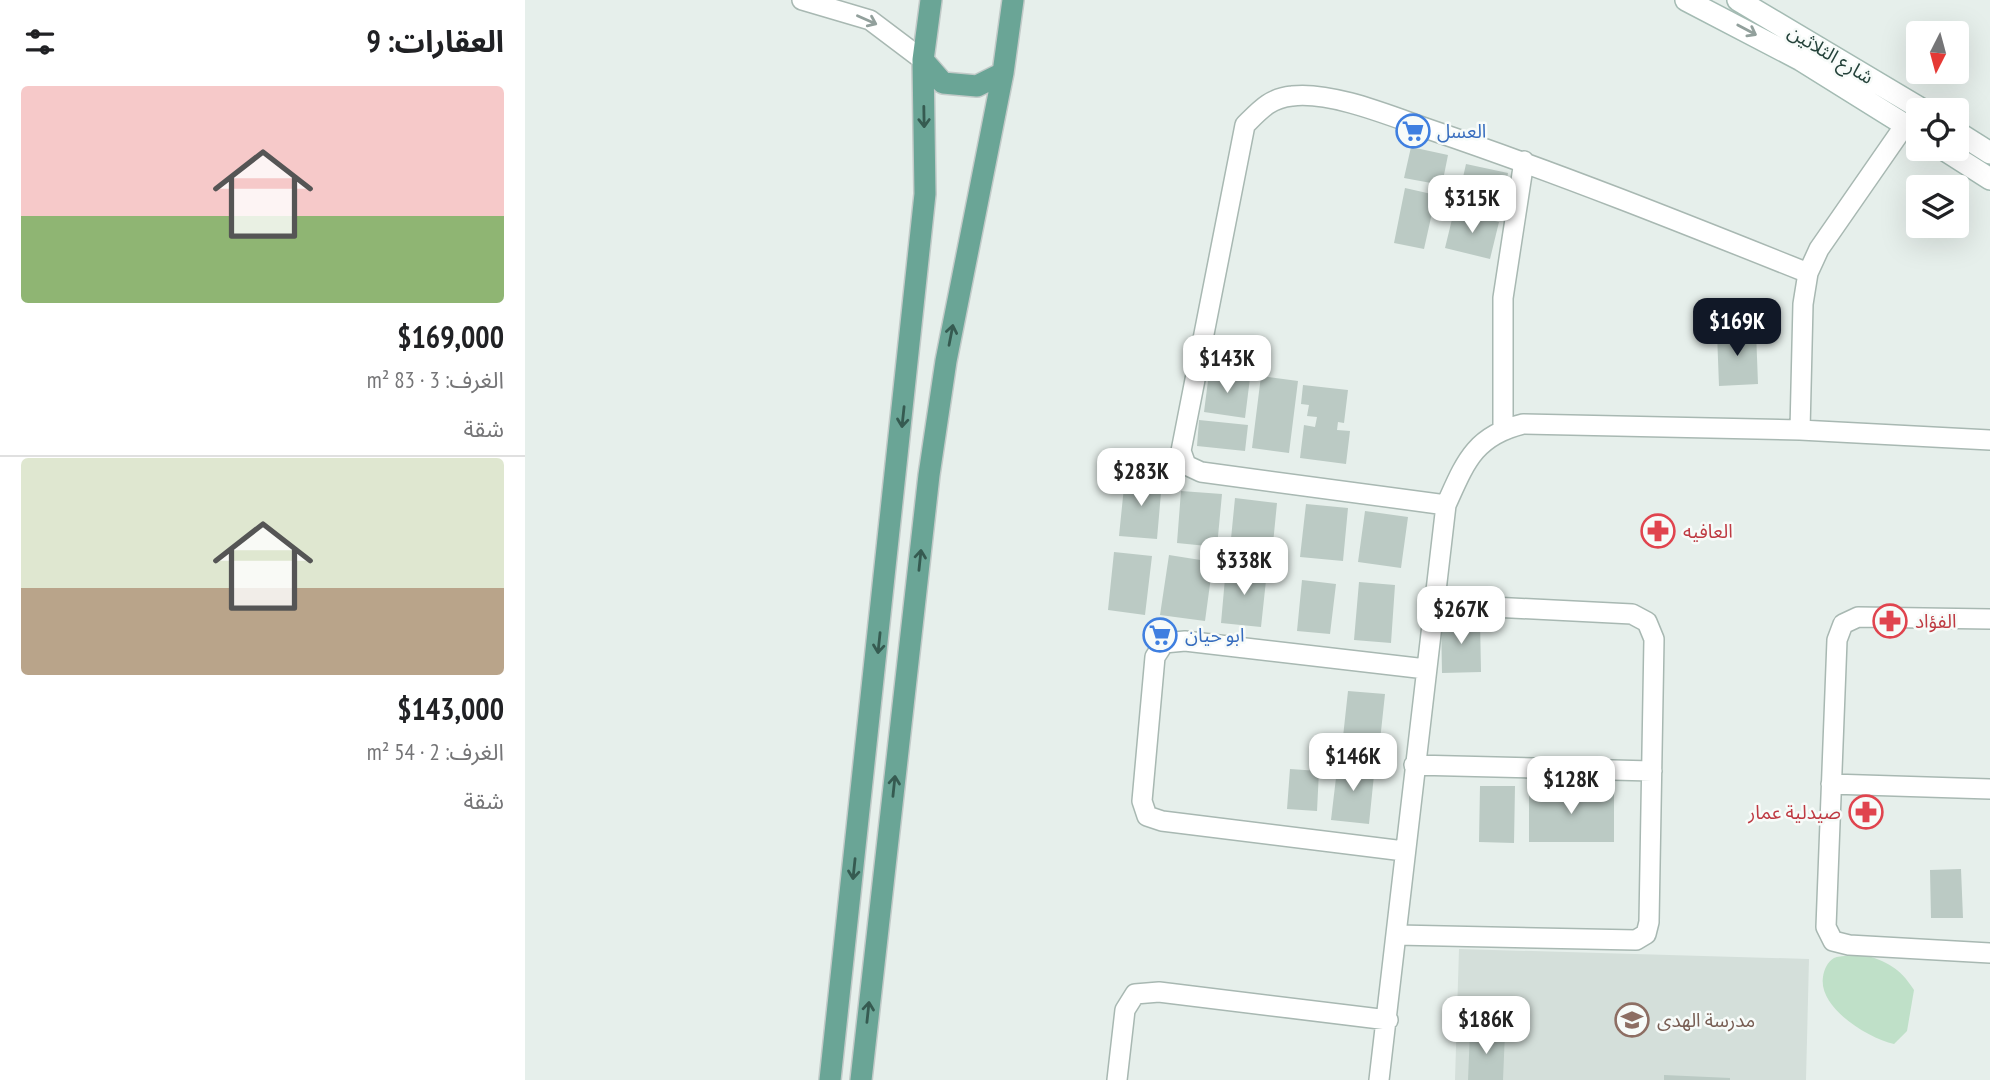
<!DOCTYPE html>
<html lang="ar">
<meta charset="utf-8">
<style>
body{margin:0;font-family:"PT Sans Narrow","Noto Sans Arabic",sans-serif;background:#f2f2f2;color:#202124;direction:rtl;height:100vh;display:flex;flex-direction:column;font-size:26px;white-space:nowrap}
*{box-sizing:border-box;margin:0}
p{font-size:23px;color:#757577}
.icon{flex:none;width:38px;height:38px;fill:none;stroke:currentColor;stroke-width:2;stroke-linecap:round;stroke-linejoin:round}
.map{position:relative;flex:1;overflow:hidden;direction:ltr}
.panel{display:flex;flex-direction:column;background:#fff;width:525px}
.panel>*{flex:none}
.needle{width:46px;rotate:186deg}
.fabs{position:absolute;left:1381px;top:21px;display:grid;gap:14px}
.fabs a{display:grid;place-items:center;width:63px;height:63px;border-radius:7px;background:#fff;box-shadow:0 7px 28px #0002;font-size:35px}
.price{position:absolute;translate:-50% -60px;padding:0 16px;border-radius:14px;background:#fff;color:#222;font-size:23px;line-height:46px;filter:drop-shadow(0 2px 4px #0008)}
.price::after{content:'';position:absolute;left:50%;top:42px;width:21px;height:16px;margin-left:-10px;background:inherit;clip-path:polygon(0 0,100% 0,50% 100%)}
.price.on{background:#111827;color:#fff}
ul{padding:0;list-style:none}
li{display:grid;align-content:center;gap:14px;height:371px;padding:0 21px}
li+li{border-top:2px solid #e0e0e0}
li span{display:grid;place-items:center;height:217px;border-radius:7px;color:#555}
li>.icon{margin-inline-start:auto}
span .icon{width:126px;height:126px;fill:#fffc;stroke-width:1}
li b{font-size:30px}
h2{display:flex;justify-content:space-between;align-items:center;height:84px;padding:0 21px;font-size:30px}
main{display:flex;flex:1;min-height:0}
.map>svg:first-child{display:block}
.built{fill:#d4dfda}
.green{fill:#bfe0c8}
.building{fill:#bbcac4}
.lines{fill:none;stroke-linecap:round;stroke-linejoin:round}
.street-casing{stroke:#a8b8b2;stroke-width:22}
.secondary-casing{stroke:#a4bbb3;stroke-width:24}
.primary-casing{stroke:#c2cac8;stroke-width:24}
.street{stroke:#fff;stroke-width:19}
.secondary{stroke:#fff;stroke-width:21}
.primary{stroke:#6aa596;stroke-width:21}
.oneway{stroke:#92a09c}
.oneway2{stroke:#365b51}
.labels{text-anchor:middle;stroke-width:5;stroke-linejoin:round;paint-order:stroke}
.street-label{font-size:19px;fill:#24423a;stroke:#f7fbf9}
.shop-label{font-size:19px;fill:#366cbe;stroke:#f7fbf9;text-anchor:start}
.health-label{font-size:19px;fill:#be3a42;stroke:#f7fbf9;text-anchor:start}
.education-label{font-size:19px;fill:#785e54;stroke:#f7fbf9;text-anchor:start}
</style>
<main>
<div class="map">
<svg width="1465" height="1080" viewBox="0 0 1465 1080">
<rect width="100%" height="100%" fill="#e6efeb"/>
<path class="built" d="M 934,949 L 1284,959 L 1281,1080 L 930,1080 Z"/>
<path class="green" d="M 1336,954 C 1362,961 1375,968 1389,990 L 1382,1031 L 1369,1044 C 1343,1038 1293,1008 1298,977 C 1299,970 1302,962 1309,958 C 1316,955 1329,956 1336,954 Z"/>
<path class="building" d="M 886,147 L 923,155 L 917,185 L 879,178 Z
M 941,164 L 983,173 L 977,204 L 934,195 Z
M 880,188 L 911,195 L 899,249 L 869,243 Z
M 929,211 L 974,222 L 965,259 L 920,248 Z
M 1231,331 L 1233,384 L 1194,386 L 1192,333 Z
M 684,373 L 725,378 L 720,418 L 679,412 Z
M 736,376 L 773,381 L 764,453 L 727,448 Z
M 778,385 L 823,390 L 819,423 L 813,422 L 812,430 L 825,431 L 821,464 L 775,458 L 779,425 L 790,427 L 792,417 L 782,416 L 784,405 L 776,404 Z
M 674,420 L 723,425 L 720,451 L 672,446 Z
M 600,477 L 637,481 L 632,539 L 594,536 Z
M 656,491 L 697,494 L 692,547 L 652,543 Z
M 710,498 L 752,503 L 747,554 L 705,549 Z
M 781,504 L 823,508 L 818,561 L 775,557 Z
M 840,511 L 883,517 L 876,568 L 833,562 Z
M 589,552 L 627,556 L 620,615 L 583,610 Z
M 644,555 L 688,562 L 680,621 L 635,615 Z
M 701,567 L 742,571 L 736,627 L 696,623 Z
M 777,580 L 811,584 L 805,634 L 772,631 Z
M 834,582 L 870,585 L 866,643 L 829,640 Z
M 955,620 L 956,672 L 917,673 L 916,621 Z
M 823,691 L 860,694 L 854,750 L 817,746 Z
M 813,761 L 850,765 L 844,824 L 806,820 Z
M 765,769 L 794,771 L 792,811 L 762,809 Z
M 955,786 L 990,786 L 989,843 L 954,842 Z
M 1004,790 L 1089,790 L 1089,842 L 1004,842 Z
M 1436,869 L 1438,918 L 1406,918 L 1405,870 Z
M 945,1031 L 980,1032 L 978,1080 L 943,1080 Z
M 1139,1075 L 1205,1078 L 1205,1080 L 1139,1080 Z"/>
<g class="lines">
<defs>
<path id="street" d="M 277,0 L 345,20 L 398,60
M 978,429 L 978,298 L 999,161
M 1275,430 L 1278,304 L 1283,273 L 1294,249 L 1380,125
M 921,505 L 676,472 L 661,465 L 656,451 L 720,125 C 735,110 745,98 767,96 C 807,91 868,117 906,130 C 1033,173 1158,223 1283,273
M 1465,619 L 1333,617 L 1318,624 L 1312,640 L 1301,927 L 1308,941 L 1324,945 L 1465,953
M 889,765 L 1127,771
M 1306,784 L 1465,789
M 879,851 L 637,821 L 622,816 L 617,801 L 630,657 L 639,643 L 660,641 L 901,669
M 872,935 L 1111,940 L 1121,934 L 1124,922 L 1129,639 L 1122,622 L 1107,614 L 909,604
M 592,1080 L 600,1010 L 610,994 L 634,992 L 863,1020
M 854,1080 L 921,505 C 940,463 949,436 998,424 L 1275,430 L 1465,440"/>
<path id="secondary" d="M 1161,0 L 1276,60 L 1393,133
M 1213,0 L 1398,110
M 1432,132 L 1465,153
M 1418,149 L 1465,179"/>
<path id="primary" d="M 398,60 L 418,83 L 452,86 L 478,73
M 305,1080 L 400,194 L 398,60 L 406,0
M 336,1080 L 404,475 L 421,361 L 478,73 L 488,0"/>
</defs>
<use href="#street" class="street-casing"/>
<use href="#secondary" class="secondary-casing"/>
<use href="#primary" class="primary-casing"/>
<use href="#street" class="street"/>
<use href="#secondary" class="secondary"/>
<use href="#primary" class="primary"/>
</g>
<defs><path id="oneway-shaft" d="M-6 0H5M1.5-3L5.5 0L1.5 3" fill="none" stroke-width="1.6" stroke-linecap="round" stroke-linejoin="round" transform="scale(1.75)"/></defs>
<g class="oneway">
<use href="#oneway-shaft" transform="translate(342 20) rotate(24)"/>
<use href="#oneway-shaft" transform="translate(1222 30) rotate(28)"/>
</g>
<g class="oneway2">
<use href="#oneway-shaft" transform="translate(399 117) rotate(89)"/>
<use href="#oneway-shaft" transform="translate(426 335) rotate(-79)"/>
<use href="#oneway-shaft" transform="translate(378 417) rotate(96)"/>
<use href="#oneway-shaft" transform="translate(395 560) rotate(-84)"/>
<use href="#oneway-shaft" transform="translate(354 643) rotate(96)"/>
<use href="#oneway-shaft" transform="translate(369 786) rotate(-84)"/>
<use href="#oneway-shaft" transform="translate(329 869) rotate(96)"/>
<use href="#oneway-shaft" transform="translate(343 1012) rotate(-84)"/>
</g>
<defs>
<symbol id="supermarket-ring" viewBox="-11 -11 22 22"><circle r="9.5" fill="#f7fbf9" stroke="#3f7fe0" stroke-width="1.5"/><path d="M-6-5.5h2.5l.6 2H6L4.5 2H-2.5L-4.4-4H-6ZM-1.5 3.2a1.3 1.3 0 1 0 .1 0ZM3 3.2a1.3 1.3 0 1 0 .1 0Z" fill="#3f7fe0"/></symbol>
<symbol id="pharmacy-ring" viewBox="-11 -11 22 22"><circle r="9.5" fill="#f7fbf9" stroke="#e0444e" stroke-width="1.5"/><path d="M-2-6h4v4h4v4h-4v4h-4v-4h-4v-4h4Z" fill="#e0444e"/></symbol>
<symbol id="school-ring" viewBox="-11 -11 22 22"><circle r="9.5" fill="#f7fbf9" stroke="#8d6e63" stroke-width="1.5"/><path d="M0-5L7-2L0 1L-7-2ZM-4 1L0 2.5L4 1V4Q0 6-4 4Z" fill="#8d6e63"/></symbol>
</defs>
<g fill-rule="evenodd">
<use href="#supermarket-ring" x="869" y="112" width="38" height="38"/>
<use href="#pharmacy-ring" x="1114" y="512" width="38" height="38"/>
<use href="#pharmacy-ring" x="1346" y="602" width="38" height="38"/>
<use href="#supermarket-ring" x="616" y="616" width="38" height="38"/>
<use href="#pharmacy-ring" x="1322" y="793" width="38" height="38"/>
<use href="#school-ring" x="1088" y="1001" width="38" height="38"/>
</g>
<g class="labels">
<g class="street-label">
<text transform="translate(1306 54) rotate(31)" y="7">شارع الثلاثين</text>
</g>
<g class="shop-label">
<text x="912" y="138">العسل</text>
<text x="660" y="642">ابو حيان</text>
</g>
<g class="health-label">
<text x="1158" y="538">العافيه</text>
<text x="1390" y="628">الفؤاد</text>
<text x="1316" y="819" text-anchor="end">صيدلية عمار</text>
</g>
<g class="education-label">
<text x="1132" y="1027">مدرسة الهدى</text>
</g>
</g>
</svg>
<div class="fabs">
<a><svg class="needle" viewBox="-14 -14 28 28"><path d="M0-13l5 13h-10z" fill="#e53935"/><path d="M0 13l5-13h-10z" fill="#757577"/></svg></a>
<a><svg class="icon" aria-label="locate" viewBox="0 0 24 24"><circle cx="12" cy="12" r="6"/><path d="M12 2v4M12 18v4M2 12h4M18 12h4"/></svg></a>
<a><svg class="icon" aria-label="layers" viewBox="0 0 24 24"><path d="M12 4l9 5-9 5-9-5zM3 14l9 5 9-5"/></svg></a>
</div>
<b class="price" style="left:947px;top:235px">$315K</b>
<b class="price on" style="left:1212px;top:358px">$169K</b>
<b class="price" style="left:702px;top:395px">$143K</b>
<b class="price" style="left:616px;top:508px">$283K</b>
<b class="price" style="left:719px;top:597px">$338K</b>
<b class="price" style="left:936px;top:646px">$267K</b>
<b class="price" style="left:828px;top:793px">$146K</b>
<b class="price" style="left:1046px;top:816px">$128K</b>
<b class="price" style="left:961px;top:1056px">$186K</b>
</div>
<section class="panel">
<h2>العقارات: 9<svg class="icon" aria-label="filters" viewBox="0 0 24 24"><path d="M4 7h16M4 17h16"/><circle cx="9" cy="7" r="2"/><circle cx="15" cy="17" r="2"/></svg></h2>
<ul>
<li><span style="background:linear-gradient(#f6c9c9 60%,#8fb573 0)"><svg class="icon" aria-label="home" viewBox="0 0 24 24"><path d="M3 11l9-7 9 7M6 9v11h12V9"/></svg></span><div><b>$169,000</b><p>الغرف: 3 · 83 m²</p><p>شقة</p></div></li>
<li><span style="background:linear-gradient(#dfe7d0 60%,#b9a48a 0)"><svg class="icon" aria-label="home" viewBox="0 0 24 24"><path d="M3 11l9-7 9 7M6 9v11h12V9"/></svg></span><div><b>$143,000</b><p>الغرف: 2 · 54 m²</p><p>شقة</p></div></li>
</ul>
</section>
</main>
